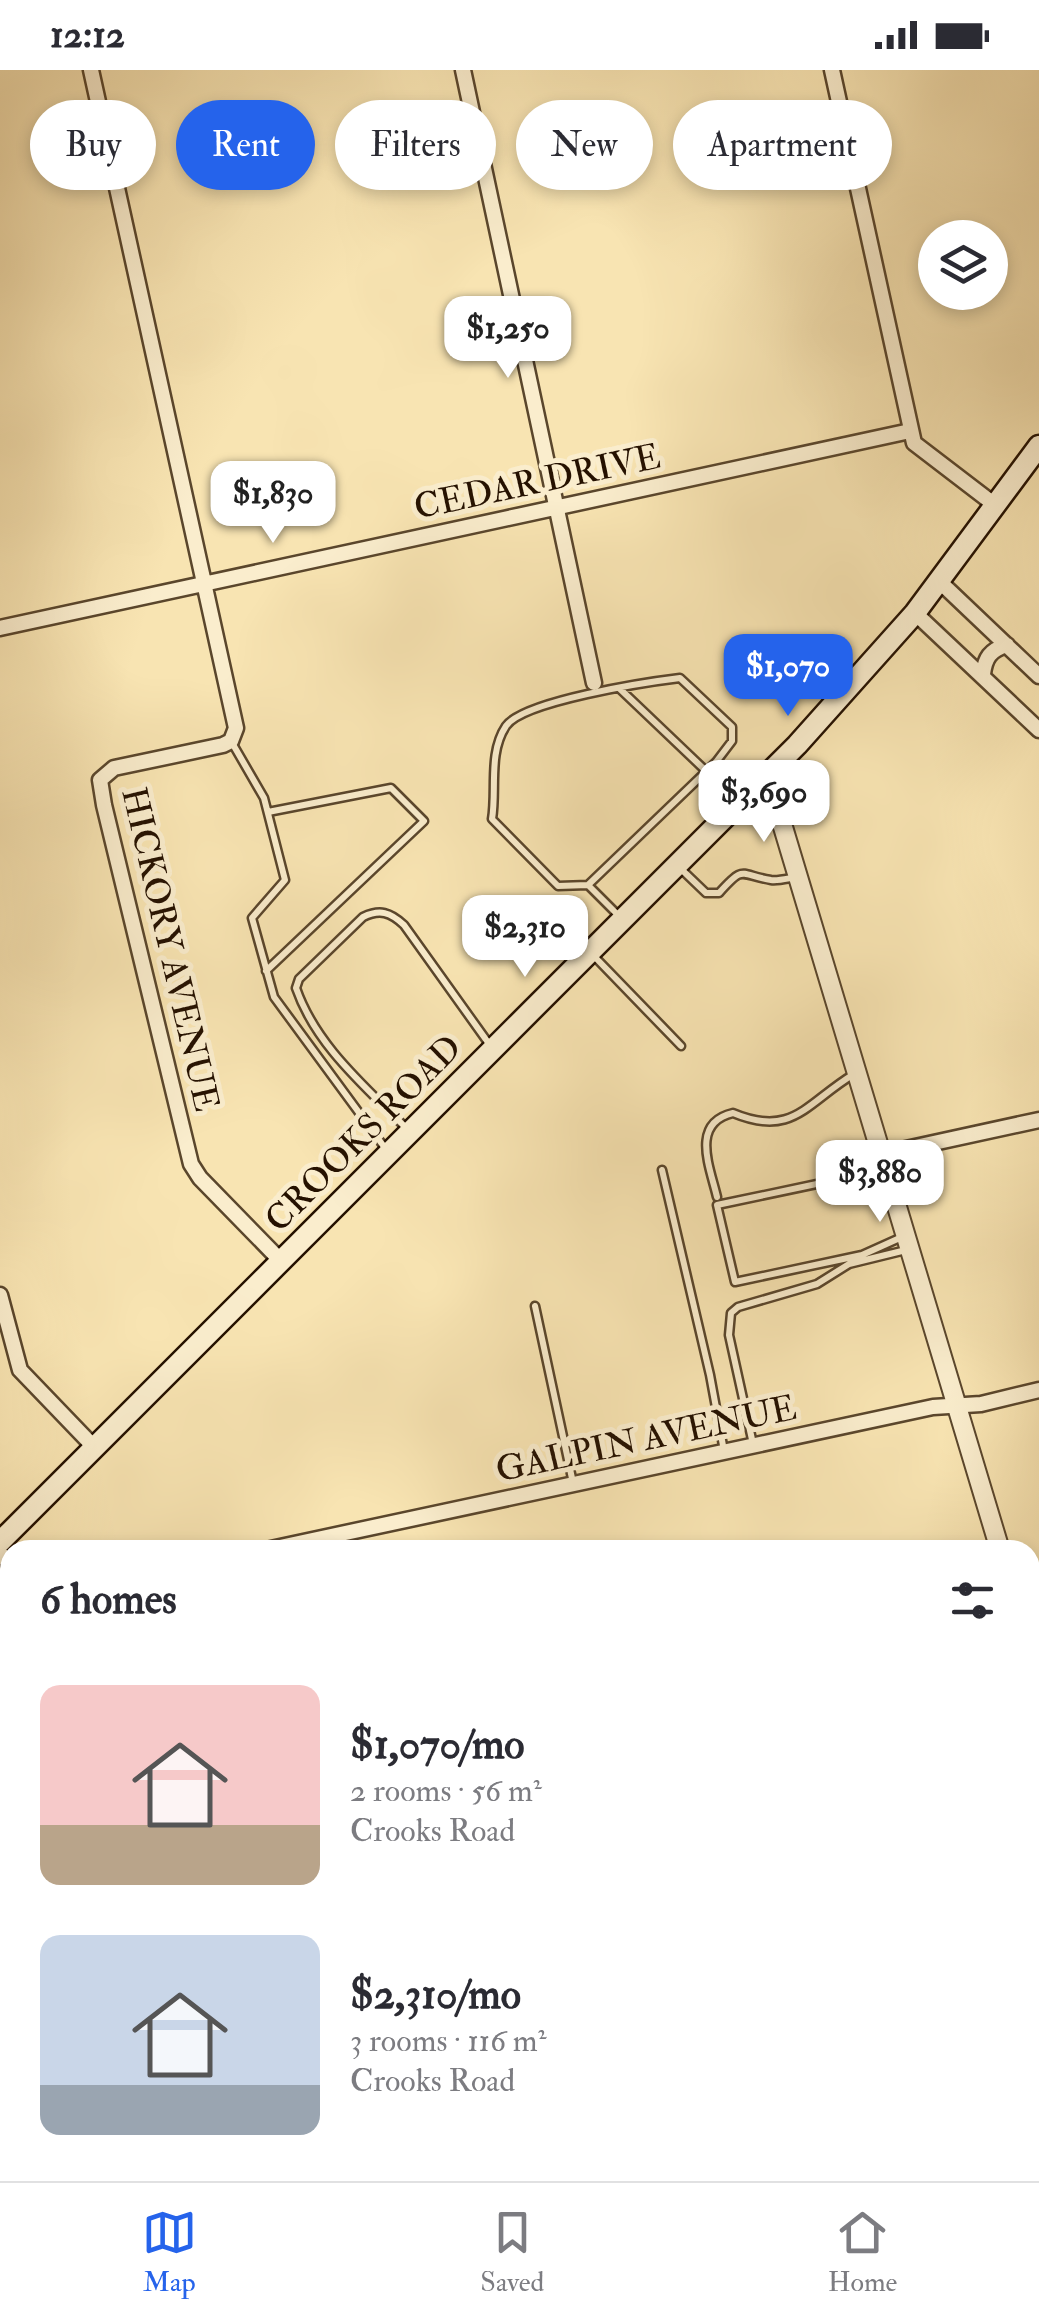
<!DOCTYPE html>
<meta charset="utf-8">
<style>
body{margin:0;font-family:"IM FELL Double Pica",serif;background:#f2f2f3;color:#2b2b33;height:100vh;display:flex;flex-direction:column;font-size:38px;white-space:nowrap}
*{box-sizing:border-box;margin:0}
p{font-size:32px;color:#7c7c81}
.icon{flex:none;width:55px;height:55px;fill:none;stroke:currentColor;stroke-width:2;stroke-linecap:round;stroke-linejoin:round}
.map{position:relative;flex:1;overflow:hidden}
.panel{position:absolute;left:0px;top:1470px;width:1040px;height:642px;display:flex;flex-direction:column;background:#fff;border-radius:30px 30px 0 0;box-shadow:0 5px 15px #0003}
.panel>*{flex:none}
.top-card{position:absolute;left:30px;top:30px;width:980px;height:90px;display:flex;gap:20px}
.buttons{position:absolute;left:918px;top:150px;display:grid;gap:20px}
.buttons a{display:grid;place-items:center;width:90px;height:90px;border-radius:50%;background:#fff;box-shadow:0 5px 15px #0003;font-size:50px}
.price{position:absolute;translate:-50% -85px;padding:0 22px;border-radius:20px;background:#fff;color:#222;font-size:32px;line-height:65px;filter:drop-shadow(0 2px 5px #0008)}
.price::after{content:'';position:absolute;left:50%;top:60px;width:30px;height:22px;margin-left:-15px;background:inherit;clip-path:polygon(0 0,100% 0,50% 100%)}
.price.active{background:#2563eb;color:#fff}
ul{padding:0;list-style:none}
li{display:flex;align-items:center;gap:30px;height:250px;padding:0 40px}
li span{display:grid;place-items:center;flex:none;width:280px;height:200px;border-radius:20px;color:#555}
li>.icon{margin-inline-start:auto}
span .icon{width:120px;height:120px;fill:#fffc;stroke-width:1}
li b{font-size:42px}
h2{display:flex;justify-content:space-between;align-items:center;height:120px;padding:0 40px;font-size:42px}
.pill{padding:0 35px;border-radius:45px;background:#fff;box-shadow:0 5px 15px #0003;font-size:35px;line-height:90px}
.pill.active{background:#2563eb;color:#fff}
.status{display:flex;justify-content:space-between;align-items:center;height:70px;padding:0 50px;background:#fff;direction:ltr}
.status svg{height:28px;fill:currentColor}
.menu{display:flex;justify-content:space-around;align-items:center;height:140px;border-top:2px solid #e1e1e2;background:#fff;font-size:28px;color:#7c7c81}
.menu a{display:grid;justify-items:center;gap:5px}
.menu .active{color:#2563eb}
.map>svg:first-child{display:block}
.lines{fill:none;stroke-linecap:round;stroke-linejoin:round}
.service-casing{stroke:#5a462c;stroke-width:11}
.minor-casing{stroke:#5a462c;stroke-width:19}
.tertiary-casing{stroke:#5a462c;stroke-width:22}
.secondary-casing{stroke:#251100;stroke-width:25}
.service{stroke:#faedcd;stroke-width:6}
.minor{stroke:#faedcd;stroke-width:14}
.tertiary{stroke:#faedcd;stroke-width:18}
.secondary{stroke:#faedcd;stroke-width:20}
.rail{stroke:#251100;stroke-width:5;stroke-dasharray:18 18;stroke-linecap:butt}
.labels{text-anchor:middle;stroke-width:10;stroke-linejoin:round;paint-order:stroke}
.street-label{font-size:35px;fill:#251100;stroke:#faedcd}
</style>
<div class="status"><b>12:12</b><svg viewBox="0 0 49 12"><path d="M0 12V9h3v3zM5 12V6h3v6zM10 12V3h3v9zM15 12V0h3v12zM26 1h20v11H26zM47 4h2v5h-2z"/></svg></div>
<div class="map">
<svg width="1039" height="2111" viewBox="0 0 1039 2111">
<rect width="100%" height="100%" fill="#f8e4b2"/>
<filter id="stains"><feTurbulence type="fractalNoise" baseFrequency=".002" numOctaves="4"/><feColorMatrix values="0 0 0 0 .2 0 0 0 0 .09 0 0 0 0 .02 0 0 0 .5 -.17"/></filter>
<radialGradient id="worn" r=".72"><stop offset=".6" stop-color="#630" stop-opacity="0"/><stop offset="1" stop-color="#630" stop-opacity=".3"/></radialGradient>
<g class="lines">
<defs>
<path id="service" d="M 620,619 L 706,701
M 231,671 L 264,728 L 285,810 L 252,848 L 274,927 L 385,1078
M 681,799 L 706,823 L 719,823 C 745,794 739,805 771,810 C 779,811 789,808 797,807
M 588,815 L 558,816 L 492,749 C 497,720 488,683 506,656 C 523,631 647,612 680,608 L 732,657 L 732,671 L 716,692
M 620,847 L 588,815 L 716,692 L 744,719
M 591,883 L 681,976
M 266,901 L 424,751 L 391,718 L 268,742
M 407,1059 C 366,1017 316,976 296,918 L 299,909 L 363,847 C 380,839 390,842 404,855 L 492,978
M 662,1100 L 710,1305 L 724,1381
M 883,1100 L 717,1135 L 735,1212 L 862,1185 L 902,1167
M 717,1127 C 710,1097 690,1053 733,1043 C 793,1068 806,1033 854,1004
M 535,1236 L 573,1413
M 753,1374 L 729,1265 L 731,1243 L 738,1237 L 817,1214 L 849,1194 L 906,1180"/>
<path id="minor" d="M 91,0 L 236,658 L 231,671 L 223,675 L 114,698 L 100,710 L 104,735 L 191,1094 L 200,1108 L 281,1191
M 463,0 L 594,613
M 832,0 L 914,373 L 995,435
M 939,511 L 1039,606
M 915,543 L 1039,660
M 0,558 L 910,361
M 983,604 C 985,588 990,580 1007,575
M 883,1084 L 1039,1050
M 0,1225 L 20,1300 L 94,1377
M 266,1480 L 933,1337 L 981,1334 L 1039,1320
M 0,1483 L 10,1494
M 0,1808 L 10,1805
M 410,2102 L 412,2111
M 0,2106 L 16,2102"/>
<path id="tertiary" d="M 761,712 L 770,723 L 783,757 L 1000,1480
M 1030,1578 L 1039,1614"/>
<path id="secondary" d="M 0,1472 L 797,675 L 915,543 L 1039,376"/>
</defs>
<use href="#service" class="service-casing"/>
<use href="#minor" class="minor-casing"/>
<use href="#tertiary" class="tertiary-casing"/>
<use href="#secondary" class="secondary-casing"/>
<use href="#service" class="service"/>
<use href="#minor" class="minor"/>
<use href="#tertiary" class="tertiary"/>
<use href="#secondary" class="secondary"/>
<path class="rail" d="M 1030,1810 L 1039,1802
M 669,2111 L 679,2102"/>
</g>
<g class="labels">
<g class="street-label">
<text transform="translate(537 411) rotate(-12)" y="12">CEDAR DRIVE</text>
<text transform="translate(171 879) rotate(77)" y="12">HICKORY AVENUE</text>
<text transform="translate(363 1063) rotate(-45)" y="12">CROOKS ROAD</text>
<text transform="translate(646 1368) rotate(-12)" y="12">GALPIN AVENUE</text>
</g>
</g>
<rect width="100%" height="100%" filter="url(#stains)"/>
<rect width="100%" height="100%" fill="url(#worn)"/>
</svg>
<div class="buttons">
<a><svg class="icon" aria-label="layers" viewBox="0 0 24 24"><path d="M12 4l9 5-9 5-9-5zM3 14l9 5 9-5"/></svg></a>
</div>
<b class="price" style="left:508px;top:311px">$1,250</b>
<b class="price" style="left:273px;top:476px">$1,830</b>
<b class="price active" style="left:788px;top:649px">$1,070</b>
<b class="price" style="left:764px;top:775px">$3,690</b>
<b class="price" style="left:525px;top:910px">$2,310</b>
<b class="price" style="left:880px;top:1155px">$3,880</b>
<div class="top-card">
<a class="pill">Buy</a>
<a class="pill active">Rent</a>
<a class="pill">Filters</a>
<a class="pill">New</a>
<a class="pill">Apartment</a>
</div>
<section class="panel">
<h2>6 homes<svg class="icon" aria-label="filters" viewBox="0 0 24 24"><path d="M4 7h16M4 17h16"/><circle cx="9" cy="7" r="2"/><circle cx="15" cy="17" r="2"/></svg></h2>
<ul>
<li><span style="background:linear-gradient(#f6c9c9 70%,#b9a48a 0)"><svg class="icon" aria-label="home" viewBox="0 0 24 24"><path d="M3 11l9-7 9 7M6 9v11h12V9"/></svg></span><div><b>$1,070/mo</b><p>2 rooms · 56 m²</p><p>Crooks Road</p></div></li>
<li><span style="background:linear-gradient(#c9d6e8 75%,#9aa5b1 0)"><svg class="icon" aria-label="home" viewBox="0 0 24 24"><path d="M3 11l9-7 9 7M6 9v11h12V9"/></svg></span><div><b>$2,310/mo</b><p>3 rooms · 116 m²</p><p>Crooks Road</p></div></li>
</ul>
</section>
</div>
<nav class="menu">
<a class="active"><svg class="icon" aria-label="map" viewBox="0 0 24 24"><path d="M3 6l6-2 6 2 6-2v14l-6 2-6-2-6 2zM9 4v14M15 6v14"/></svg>Map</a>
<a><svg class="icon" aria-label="saved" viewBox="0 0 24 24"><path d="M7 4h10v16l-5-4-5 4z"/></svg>Saved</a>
<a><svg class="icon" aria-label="home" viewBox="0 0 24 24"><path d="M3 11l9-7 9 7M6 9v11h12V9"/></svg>Home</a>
</nav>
